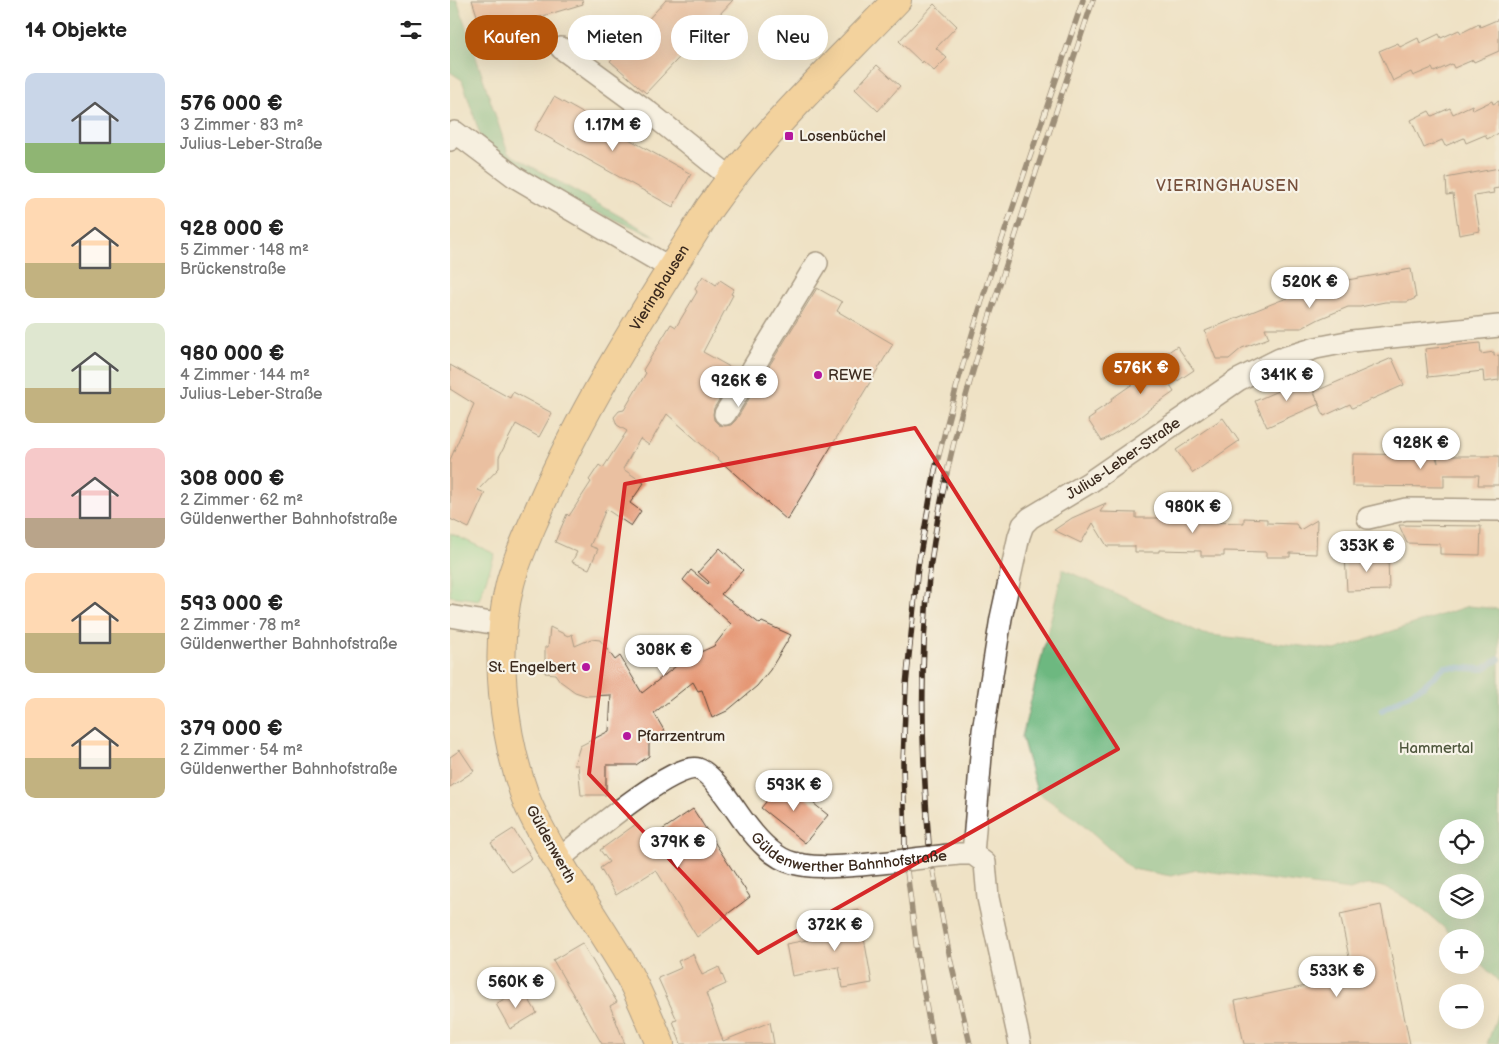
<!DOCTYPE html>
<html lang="de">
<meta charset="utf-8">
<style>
body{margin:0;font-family:"Balsamiq Sans",sans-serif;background:#f6f6f6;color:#222;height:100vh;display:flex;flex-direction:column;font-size:19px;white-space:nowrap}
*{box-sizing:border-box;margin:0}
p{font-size:16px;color:#767676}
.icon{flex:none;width:28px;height:28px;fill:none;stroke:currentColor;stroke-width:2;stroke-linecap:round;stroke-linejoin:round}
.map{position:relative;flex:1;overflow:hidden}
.drawer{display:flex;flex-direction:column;background:#fff;width:450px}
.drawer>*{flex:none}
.banner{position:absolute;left:15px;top:15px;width:475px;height:45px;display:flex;gap:10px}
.controls{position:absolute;left:989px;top:819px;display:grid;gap:10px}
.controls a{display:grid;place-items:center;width:45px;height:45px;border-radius:50%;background:#fff;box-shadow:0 5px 20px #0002;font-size:25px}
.price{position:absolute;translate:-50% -42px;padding:0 11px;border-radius:18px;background:#fff;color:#222;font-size:16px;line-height:32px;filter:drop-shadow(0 1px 2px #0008)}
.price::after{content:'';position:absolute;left:50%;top:30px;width:15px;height:11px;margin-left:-8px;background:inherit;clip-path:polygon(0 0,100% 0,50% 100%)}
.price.current{background:#b45309;color:#fff}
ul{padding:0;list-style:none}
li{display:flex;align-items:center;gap:15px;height:125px;padding:0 25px}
li span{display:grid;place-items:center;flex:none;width:140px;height:100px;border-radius:10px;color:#555}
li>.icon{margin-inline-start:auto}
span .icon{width:60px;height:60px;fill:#fffc;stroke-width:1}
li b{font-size:21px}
h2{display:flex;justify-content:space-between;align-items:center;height:60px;padding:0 25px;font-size:21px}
.pill{padding:0 18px;border-radius:22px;background:#fff;box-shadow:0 5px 20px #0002;font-size:18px;line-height:45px}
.pill.current{background:#b45309;color:#fff}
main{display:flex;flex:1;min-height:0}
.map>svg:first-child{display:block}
.green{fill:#87d898;stroke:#61815b}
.forest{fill:#6db880;stroke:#54714f;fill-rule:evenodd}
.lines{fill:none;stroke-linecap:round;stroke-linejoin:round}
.stream{stroke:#64a6d8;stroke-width:6}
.building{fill:#e59774}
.minor-casing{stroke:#564637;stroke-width:24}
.major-casing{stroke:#564637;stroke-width:30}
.minor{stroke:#fff;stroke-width:21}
.major{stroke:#f9be6d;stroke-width:28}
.rail-casing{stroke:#3b2a1e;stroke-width:5.5}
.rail{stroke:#f7f3e8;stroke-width:4;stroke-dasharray:11;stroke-linecap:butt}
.marked{fill:none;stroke:#d62828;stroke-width:4;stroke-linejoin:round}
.poi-dot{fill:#b5179e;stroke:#f7f3e8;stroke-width:2}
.labels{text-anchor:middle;stroke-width:4.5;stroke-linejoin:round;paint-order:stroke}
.poi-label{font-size:15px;fill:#3b2a1e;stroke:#f7f3e8;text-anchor:start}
.street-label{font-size:15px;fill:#3b2a1e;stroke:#f7f3e8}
.park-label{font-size:15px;fill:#4e563c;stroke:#f7f3e8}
.neighbourhood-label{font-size:16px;letter-spacing:1px;fill:#76503c;stroke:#f7f3e8}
</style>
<main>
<section class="drawer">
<h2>14 Objekte<svg class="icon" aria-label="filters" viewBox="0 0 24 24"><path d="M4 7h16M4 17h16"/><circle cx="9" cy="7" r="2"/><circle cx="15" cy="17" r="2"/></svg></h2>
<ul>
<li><span style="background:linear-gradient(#c9d6e8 70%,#8fb573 0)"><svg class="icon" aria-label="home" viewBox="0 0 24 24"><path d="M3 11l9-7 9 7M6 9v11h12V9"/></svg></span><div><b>576 000 €</b><p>3 Zimmer · 83 m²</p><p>Julius-Leber-Straße</p></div></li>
<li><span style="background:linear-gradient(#ffd9b3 65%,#c2b280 0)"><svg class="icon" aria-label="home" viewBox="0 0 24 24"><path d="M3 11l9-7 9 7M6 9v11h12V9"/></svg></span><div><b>928 000 €</b><p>5 Zimmer · 148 m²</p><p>Brückenstraße</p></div></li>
<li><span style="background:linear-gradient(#dfe7d0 65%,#c2b280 0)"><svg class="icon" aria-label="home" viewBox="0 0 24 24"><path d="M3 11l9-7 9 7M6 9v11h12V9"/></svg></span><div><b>980 000 €</b><p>4 Zimmer · 144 m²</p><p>Julius-Leber-Straße</p></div></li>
<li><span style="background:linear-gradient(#f6c9c9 70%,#b9a48a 0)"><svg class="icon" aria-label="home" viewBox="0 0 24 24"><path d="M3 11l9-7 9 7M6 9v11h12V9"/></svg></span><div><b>308 000 €</b><p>2 Zimmer · 62 m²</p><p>Güldenwerther Bahnhofstraße</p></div></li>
<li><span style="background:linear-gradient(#ffd9b3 60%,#c2b280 0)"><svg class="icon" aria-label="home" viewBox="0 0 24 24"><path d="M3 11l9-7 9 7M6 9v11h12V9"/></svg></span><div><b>593 000 €</b><p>2 Zimmer · 78 m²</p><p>Güldenwerther Bahnhofstraße</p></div></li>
<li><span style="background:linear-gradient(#ffd9b3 60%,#c2b280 0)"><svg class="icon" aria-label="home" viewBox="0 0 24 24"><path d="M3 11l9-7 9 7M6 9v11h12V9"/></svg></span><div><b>379 000 €</b><p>2 Zimmer · 54 m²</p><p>Güldenwerther Bahnhofstraße</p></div></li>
</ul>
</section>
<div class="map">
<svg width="1049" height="1044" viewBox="0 0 1049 1044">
<rect width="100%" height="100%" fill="#f7f3e8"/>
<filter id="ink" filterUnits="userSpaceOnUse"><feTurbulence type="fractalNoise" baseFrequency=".02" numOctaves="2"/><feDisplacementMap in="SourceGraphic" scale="10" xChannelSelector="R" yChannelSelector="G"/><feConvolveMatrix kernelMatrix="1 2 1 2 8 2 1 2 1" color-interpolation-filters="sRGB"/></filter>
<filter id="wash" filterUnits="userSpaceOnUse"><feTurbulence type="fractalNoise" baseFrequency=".0096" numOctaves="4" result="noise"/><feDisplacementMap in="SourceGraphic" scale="20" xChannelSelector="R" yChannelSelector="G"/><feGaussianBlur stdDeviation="1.12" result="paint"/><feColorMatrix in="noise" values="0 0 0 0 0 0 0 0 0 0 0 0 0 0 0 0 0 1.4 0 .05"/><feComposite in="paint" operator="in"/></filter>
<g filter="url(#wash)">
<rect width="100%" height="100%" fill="#efe2c5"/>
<path class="green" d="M 0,533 L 45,554 L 29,600 L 0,596 Z"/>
<path class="forest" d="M 0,0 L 7,0 L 58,153 L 207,237 L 128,205 L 66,168 L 32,141 L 12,80 L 0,72 Z
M 613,569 L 753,634 L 885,650 L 1018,606 L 1049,609 L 1049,982 L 1025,958 L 1025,938 L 1004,937 C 986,920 946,884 919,885 C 913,885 906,888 900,890 L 747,870 L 721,876 L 682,869 L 627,820 L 587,792 L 572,737 ZM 998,828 L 1025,828 L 1025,855 L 998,855 ZM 1025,882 L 1025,910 L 998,910 L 998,882 Z
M 1049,1010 L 1049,1044 L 1037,1044 Z"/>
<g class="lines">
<path class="stream" d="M 932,710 L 973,686 L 995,667 L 1033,669 L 1049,659"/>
</g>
<g id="blocks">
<path class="building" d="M 22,0 L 132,0 L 133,4 L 33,34 Z
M 216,0 L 283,0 L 196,93 L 160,61 Z
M 484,4 L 507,26 L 486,48 L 497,58 L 484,71 L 473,61 L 472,63 L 449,41 Z
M 1049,19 L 1049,51 L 1024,62 L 1023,60 L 1004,68 L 1002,64 L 984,72 L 982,68 L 963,76 L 961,72 L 943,81 L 929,51 L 948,43 L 950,47 L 968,38 L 970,43 L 989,34 L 991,38 L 1009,30 L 1011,33 L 1029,24 L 1030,27 Z
M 427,65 L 450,86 L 428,111 L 405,89 Z
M 104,97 L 241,174 L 223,207 L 85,130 Z
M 1042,101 L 1043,104 L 1049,101 L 1049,133 L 1037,139 L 1035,135 L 1016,143 L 1014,138 L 995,146 L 992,140 L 974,148 L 961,120 L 979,111 L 982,116 L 1000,108 L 1003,114 L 1022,105 L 1023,110 Z
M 1049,168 L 1049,188 L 1043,189 L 1044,193 L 1024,196 L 1030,231 L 1009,235 L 1003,194 L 997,195 L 996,178 Z
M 961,269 L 966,298 L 957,302 L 935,302 L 910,307 L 898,307 L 869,319 L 852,328 L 815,328 L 819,338 L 792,348 L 779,359 L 766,359 L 755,331 L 829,301 L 886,281 L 886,282 Z
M 253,276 L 266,285 L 270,280 L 284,289 L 281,294 L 283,295 L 253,352 L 287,371 L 264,408 L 263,414 L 264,420 L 269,425 L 275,426 L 281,425 L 286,420 L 367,288 L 392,302 L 387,311 L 443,344 L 337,520 L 217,414 L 199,445 L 190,439 L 173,469 L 194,483 L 180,503 L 191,511 L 181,526 L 156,509 L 140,546 L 148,549 L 139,569 L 122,562 L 127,552 L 105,542 L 117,514 L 119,516 L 141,482 L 139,480 L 149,465 L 153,468 L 177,431 L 167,425 L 164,417 L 169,411 L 174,410 L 196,373 L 193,370 L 221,324 L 226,327 L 247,292 L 245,288 Z
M 1030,343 L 1031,354 L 1044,352 L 1044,356 L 1049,355 L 1049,380 L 1034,382 L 1033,371 L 978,377 L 975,349 Z
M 727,346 L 744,370 L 720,386 L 724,392 L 701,408 L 686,420 L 652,441 L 638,420 L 645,415 L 644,413 L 662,401 L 661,399 L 707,367 L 704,362 Z
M 942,358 L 954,385 L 902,408 L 900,404 L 874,416 L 864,392 Z
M 0,365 L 60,398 L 63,392 L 102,413 L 89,437 L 66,424 L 49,457 L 49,468 L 28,490 L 35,493 L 19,528 L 0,519 L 0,460 L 24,404 L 0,389 Z
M 857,378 L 869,404 L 817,427 L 805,401 Z
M 773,418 L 789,441 L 743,473 L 726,450 Z
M 903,454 L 985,455 L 988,463 L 987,456 L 1049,456 L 1049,485 L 1028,485 L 1029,475 L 994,475 L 994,487 L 902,486 Z
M 656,503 L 650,512 L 686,513 L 686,518 L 751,518 L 751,522 L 794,523 L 794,518 L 817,519 L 817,523 L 846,524 L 850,530 L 867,520 L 866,554 L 840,553 L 840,557 L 816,557 L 816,552 L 774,551 L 774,556 L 751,556 L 751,551 L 709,550 L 709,552 L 685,552 L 685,546 L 657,546 L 643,523 L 631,543 L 604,530 L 622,518 Z
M 949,525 L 1031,526 L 1030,555 L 990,554 L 990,544 L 957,543 Z
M 270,548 L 293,570 L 271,594 L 310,624 L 312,622 L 341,635 L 320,670 L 307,686 L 277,711 L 262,718 L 252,690 L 248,691 L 243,682 L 204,713 L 215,732 L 199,741 L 199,756 L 186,765 L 156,765 L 156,795 L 131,795 L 128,765 L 124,765 L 130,746 L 159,731 L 161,695 L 137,696 L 125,692 L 110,681 L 105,674 L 95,673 L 95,647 L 98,647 L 100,627 L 118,636 L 122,634 L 125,646 L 141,639 L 150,640 L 165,660 L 170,656 L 192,693 L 235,659 L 264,646 L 281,624 L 233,580 L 241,570 L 258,584 L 259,582 L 248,572 Z
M 911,554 L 911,558 L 938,557 L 939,590 L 897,591 L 895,555 Z
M 10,750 L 24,771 L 0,787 L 0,757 Z
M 334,780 L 378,815 L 355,843 L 311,808 Z
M 243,809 L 300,897 L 247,937 L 206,870 L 166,895 L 150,868 L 159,862 L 150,850 L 186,824 L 199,839 Z
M 63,829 L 82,858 L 61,872 L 41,843 Z
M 931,905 L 960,1044 L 794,1044 L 785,1001 L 903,976 L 890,914 Z
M 409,910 L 422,983 L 393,988 L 389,967 L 342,976 L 336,944 L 384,935 L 381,915 Z
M 132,943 L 167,1002 L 160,1006 L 175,1044 L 152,1044 L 103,960 Z
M 243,954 L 252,975 L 269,967 L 276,984 L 256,993 L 273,1041 L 320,1022 L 324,1044 L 231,1044 L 223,1021 L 227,1020 L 208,978 L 231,968 L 228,961 Z
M 72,988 L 87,1013 L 60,1029 L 46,1004 Z"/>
</g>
</g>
<g filter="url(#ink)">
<use href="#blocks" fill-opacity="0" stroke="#564637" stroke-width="1"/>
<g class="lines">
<defs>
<g id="minor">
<path d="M 111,48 L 200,113 L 281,178"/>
<path d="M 0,140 L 5,132 L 65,177 L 222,269"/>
<path d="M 275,414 L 367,263"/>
<path d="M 918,518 L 956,509 L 1049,510"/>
<path d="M 0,616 L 53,625"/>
<path id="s1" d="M 523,854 L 533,731 L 551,618 L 569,536 L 573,525 L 580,518 L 640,482 L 788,380 L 830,359 L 866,348 L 902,341 L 1049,326"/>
<path id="s2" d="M 108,860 C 130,842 224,761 248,769 C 263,773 285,810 295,823 C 307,839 323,858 343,863 C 365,869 389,866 411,865 C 444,862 476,857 509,854 L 523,854 L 535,863 L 538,898 L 570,1044"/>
</g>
<g id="major">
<path id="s3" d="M 210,1044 C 199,1018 189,992 175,968 C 150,927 123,887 99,845 C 91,830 82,815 76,799 C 53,735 43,652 60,584 C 67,556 81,529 92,502 C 137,398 200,303 260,207 C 314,131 383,67 447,0"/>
</g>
</defs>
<use href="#minor" class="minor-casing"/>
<use href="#major" class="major-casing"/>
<use href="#minor" class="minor"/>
<use href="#major" class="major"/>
<defs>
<path id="rail" d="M 479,844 C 472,756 469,667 479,578 C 492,467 525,359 560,253 C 587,168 615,84 643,0
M 455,848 L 453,763 L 456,685 L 468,566 L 485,470 L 507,385 L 537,284 L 633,0
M 483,870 L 500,958 L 520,1044
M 457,871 L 468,959 L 483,1044"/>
</defs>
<use href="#rail" class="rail-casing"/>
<use href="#rail" class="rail"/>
</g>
</g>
<path d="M0 0H1049V1044H0ZM 465,428 L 668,749 L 308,953 L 139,774 L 175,484 Z" fill="#efe2c5" fill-opacity=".55" fill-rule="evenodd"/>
<path class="marked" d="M 465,428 L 668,749 L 308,953 L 139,774 L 175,484 Z"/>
<g class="poi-dot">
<rect x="334" y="131" width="10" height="10" rx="2.5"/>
<circle cx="368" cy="375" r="5"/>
<circle cx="136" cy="667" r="5"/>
<circle cx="177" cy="736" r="5"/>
</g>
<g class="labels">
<g class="poi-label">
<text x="349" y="141">Losenbüchel</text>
<text x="378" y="380">REWE</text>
<text x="126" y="672" text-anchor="end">St. Engelbert</text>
<text x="187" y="741">Pfarrzentrum</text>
</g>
<g class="street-label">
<text dy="5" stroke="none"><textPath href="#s3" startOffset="831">Vieringhausen</textPath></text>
<text dy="5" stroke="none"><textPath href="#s1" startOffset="454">Julius-Leber-Straße</textPath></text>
<text dy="5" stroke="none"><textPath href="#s2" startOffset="358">Güldenwerther Bahnhofstraße</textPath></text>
<text transform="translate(101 844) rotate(61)" y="5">Güldenwerth</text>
</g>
<g class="park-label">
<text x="986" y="753">Hammertal</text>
</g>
<g class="neighbourhood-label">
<text x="778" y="191">VIERINGHAUSEN</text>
</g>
</g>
</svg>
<div class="controls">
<a><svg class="icon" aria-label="locate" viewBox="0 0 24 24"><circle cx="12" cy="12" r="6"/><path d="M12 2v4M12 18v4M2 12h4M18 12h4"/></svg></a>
<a><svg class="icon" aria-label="layers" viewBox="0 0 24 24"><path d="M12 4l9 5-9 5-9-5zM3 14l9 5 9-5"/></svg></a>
<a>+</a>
<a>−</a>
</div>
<b class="price" style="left:163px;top:152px">1.17M €</b>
<b class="price" style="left:860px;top:309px">520K €</b>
<b class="price current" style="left:691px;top:395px">576K €</b>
<b class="price" style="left:837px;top:402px">341K €</b>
<b class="price" style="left:289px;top:408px">926K €</b>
<b class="price" style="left:971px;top:470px">928K €</b>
<b class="price" style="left:743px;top:534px">980K €</b>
<b class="price" style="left:917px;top:573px">353K €</b>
<b class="price" style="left:214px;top:677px">308K €</b>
<b class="price" style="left:344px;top:812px">593K €</b>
<b class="price" style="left:228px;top:869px">379K €</b>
<b class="price" style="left:385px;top:952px">372K €</b>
<b class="price" style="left:887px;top:998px">533K €</b>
<b class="price" style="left:66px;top:1009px">560K €</b>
<div class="banner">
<a class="pill current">Kaufen</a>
<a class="pill">Mieten</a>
<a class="pill">Filter</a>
<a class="pill">Neu</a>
</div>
</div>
</main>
